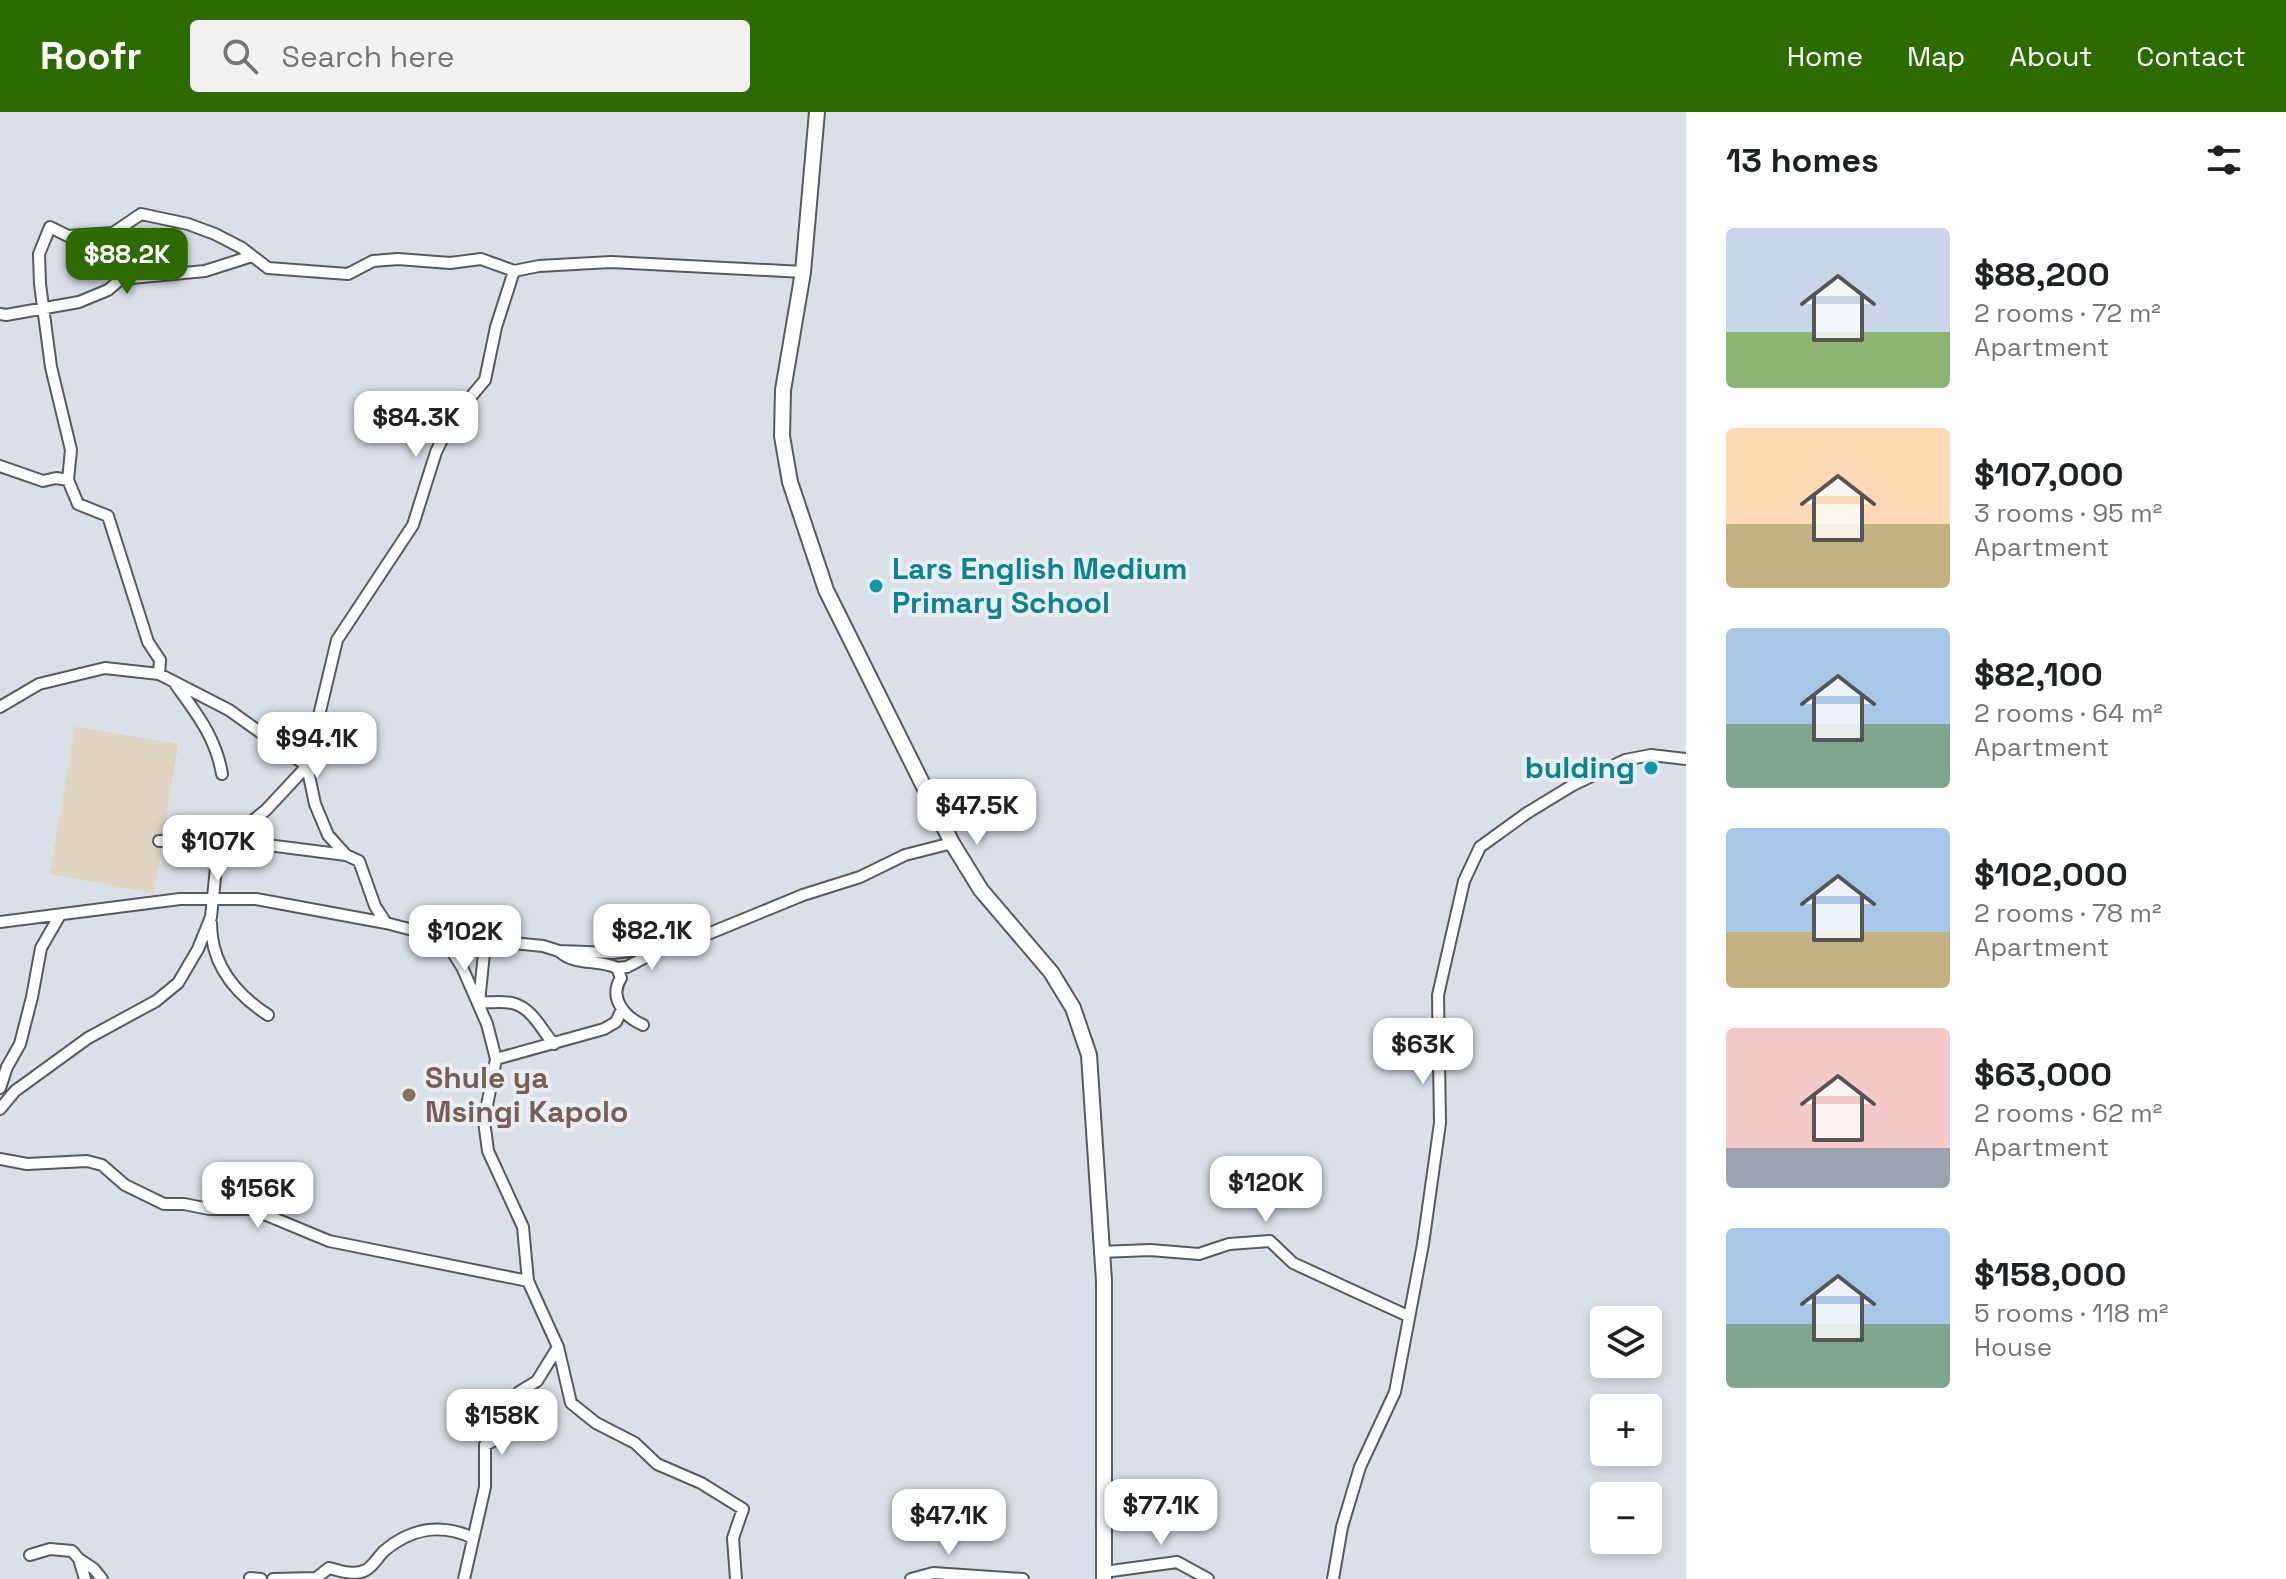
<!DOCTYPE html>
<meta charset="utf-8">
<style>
body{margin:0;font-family:"Space Grotesk",sans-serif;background:#f2f2f2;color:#202124;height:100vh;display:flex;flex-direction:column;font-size:30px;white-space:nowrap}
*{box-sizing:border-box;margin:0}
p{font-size:26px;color:#757577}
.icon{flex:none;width:44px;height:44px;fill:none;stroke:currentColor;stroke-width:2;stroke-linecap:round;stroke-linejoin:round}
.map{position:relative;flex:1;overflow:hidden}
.details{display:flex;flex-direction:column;background:#fff;width:600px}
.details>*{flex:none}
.controls{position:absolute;left:1590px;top:1194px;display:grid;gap:16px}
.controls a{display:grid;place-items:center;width:72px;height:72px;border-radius:8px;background:#fff;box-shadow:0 4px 12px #0003;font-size:40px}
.price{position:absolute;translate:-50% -68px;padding:0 18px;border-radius:16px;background:#fff;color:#222;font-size:26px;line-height:52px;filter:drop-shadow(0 2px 4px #0008)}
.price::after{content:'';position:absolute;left:50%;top:48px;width:24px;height:18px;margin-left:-12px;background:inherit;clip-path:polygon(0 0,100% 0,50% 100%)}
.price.on{background:#2b6b00;color:#fff}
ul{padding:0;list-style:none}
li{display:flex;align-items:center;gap:24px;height:200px;padding:0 40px}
li span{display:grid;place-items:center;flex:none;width:224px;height:160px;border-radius:8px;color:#555}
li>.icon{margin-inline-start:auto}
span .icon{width:96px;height:96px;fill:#fffc;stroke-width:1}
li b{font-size:34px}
h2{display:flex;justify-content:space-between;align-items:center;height:96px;padding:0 40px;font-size:34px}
header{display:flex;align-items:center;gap:48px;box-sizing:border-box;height:112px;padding:0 40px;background:#2b6b00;color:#fff}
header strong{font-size:38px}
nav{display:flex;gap:44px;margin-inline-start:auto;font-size:28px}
.search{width:560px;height:72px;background:#f2f2f2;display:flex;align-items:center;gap:20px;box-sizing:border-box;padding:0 28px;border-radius:8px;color:#757577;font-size:30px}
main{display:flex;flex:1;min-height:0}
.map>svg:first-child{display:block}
.education{fill:#dfd5c0}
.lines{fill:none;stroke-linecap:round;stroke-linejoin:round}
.minor-casing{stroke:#565a61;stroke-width:14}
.secondary-casing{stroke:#565a61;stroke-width:18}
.minor{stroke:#fff;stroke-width:10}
.secondary{stroke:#fff;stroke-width:14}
.culture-dot{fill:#0f9aa8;stroke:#e9edf6;stroke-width:3}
.education-dot{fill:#8d6e63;stroke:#e9edf6;stroke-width:3}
.labels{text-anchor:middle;stroke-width:8;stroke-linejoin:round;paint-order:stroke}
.culture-label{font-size:30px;font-weight:bold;fill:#0d838f;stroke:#e9edf6;text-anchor:start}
.education-label{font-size:30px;font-weight:bold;fill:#785e54;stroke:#e9edf6;text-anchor:start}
</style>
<header>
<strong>Roofr</strong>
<div class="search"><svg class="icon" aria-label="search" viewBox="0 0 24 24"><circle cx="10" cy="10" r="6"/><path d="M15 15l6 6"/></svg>Search here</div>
<nav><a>Home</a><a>Map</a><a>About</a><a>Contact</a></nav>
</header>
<main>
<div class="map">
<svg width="1686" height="1467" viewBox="0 0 1686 1467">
<rect width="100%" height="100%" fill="#dbe0e8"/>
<path class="education" d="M 75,615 L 178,632 L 154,781 L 50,762 Z"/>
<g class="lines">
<defs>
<path id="minor" d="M 0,202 L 6,203 L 79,190 L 108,178 L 121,167 L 205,159 L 252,144
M 0,354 L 43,369 L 56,366 L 68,368 L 78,392 L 108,404 L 148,530 L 160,548 L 159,562 L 229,598 L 307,654 L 266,698 L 229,728 L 217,746 L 211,805 L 198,837 L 178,871 L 156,889 L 88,926 L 15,979 L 0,997
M 68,368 L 71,338 L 51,255 L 40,172 L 39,142 L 50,115 L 68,124 L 113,121 L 141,102 L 188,112 L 215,122 L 242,136 L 268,156 L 348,162 L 373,149 L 398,147 L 450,151 L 481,147 L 514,159
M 176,573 C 197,602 216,626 222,662
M 0,595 L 39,572 L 105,556 L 159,562
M 159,729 L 229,728 L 346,743
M 0,810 L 180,787 L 256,787 L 386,811 L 432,823
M 211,811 C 211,852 234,881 268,903
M 386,811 L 375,794 L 359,749 L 346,743 L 328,723 L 315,692 L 307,654 L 337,528 L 413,413 L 436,340 L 452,307 L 485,268 L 496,215 L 514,159 L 539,154 L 611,150 L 803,160
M 474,826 L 484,841 L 479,890 C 489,891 502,889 512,891 C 533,896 541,918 554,932
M 560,840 C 576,854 599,847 617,856 L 621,866 C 608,886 625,905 643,913
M 617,856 L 627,855 L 655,840
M 496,947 L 604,917 L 616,910 L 622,897
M 0,976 L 7,955 L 20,932 L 32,885 L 41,836 L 60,803
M 0,1047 L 27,1052 L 87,1049 L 102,1053 L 125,1073 L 164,1092 L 184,1092 L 209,1097 L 252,1097 L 329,1129 L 528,1169
M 1100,1140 L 1150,1138 L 1199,1142 L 1229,1132 L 1270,1129 L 1293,1151 L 1408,1204
M 30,1443 L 50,1437 L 72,1439 L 79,1447 L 85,1467
M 79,1447 L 94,1457 L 102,1467
M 1104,1460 L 1177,1450 L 1208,1467
M 250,1466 L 261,1467
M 273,1467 L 316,1466 L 329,1456 C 340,1459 355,1464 366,1458 C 373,1454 378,1445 384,1439 C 411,1416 442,1411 473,1426
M 464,1467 L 485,1375 L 485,1333 C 512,1322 511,1306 519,1280 L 537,1269 L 558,1235
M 736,1467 L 733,1426 L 743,1397 L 701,1371 L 657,1352 L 635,1331 L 596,1311 L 571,1291 L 558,1235 L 528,1169 L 523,1115 L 488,1039 L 484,1009 L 496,947 L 487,912 L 462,855 L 448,833 L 432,823 L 543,834 L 559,839 L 613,841 L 681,833 L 803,783 L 860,765 L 905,743 L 952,731
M 911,1467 L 933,1461 L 1023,1467
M 1333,1467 L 1342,1415 L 1360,1355 L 1395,1280 L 1423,1132 L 1440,1011 L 1438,883 L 1464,769 L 1480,735 L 1527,701 L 1573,673 L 1625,648 L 1651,643 L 1686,647"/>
<path id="secondary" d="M 817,0 L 803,160 L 783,278 L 782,324 L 790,370 L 826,478 L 952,731 L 981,778 L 1051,860 L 1073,896 L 1089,943 L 1104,1169 L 1104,1467"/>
</defs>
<use href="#minor" class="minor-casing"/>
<use href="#secondary" class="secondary-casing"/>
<use href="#minor" class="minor"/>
<use href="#secondary" class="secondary"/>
</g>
<g class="culture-dot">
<circle cx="876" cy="474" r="8"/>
<circle cx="1651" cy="656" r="8"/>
</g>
<circle class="education-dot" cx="409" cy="983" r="8"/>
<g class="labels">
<g class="culture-label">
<text x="892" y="467">Lars English Medium<tspan x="892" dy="34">Primary School</tspan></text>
<text x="1635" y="666" text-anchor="end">bulding</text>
</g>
<g class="education-label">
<text x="425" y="976">Shule ya<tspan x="425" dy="34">Msingi Kapolo</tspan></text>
</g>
</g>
</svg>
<div class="controls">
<a><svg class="icon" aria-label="layers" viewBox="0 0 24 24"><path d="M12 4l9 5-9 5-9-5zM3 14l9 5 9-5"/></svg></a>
<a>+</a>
<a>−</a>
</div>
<b class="price on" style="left:127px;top:184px">$88.2K</b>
<b class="price" style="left:416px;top:347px">$84.3K</b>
<b class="price" style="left:317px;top:668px">$94.1K</b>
<b class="price" style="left:977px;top:735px">$47.5K</b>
<b class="price" style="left:218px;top:771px">$107K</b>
<b class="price" style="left:652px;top:860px">$82.1K</b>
<b class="price" style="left:465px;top:861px">$102K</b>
<b class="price" style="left:1423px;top:974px">$63K</b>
<b class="price" style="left:1266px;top:1112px">$120K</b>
<b class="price" style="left:258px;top:1118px">$156K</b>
<b class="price" style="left:502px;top:1345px">$158K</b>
<b class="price" style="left:1161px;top:1435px">$77.1K</b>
<b class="price" style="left:949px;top:1445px">$47.1K</b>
</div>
<section class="details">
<h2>13 homes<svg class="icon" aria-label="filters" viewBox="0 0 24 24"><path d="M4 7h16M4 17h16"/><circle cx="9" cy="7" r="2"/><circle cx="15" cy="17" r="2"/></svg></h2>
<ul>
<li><span style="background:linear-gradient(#c9d6e8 65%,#8fb573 0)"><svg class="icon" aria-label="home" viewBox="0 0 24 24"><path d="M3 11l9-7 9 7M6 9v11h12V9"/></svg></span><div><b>$88,200</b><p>2 rooms · 72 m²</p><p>Apartment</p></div></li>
<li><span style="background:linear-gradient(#ffd9b3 60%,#c2b280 0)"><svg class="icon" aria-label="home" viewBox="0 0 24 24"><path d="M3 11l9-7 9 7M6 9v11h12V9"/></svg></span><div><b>$107,000</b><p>3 rooms · 95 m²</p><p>Apartment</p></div></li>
<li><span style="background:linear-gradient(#a9c7e8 60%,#7fa58c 0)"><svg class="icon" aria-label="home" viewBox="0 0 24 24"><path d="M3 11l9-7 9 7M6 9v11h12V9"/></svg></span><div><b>$82,100</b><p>2 rooms · 64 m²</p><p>Apartment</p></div></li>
<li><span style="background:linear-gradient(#a9c7e8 65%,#c2b280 0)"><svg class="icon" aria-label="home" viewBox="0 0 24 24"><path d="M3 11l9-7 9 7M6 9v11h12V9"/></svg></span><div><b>$102,000</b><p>2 rooms · 78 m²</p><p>Apartment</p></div></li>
<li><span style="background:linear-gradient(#f6c9c9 75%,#9aa5b1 0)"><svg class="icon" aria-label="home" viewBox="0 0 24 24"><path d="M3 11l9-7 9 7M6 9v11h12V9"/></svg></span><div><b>$63,000</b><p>2 rooms · 62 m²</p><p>Apartment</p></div></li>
<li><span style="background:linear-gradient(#a9c7e8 60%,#7fa58c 0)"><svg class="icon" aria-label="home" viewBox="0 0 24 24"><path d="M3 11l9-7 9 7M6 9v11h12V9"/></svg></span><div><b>$158,000</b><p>5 rooms · 118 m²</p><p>House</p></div></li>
</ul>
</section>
</main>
